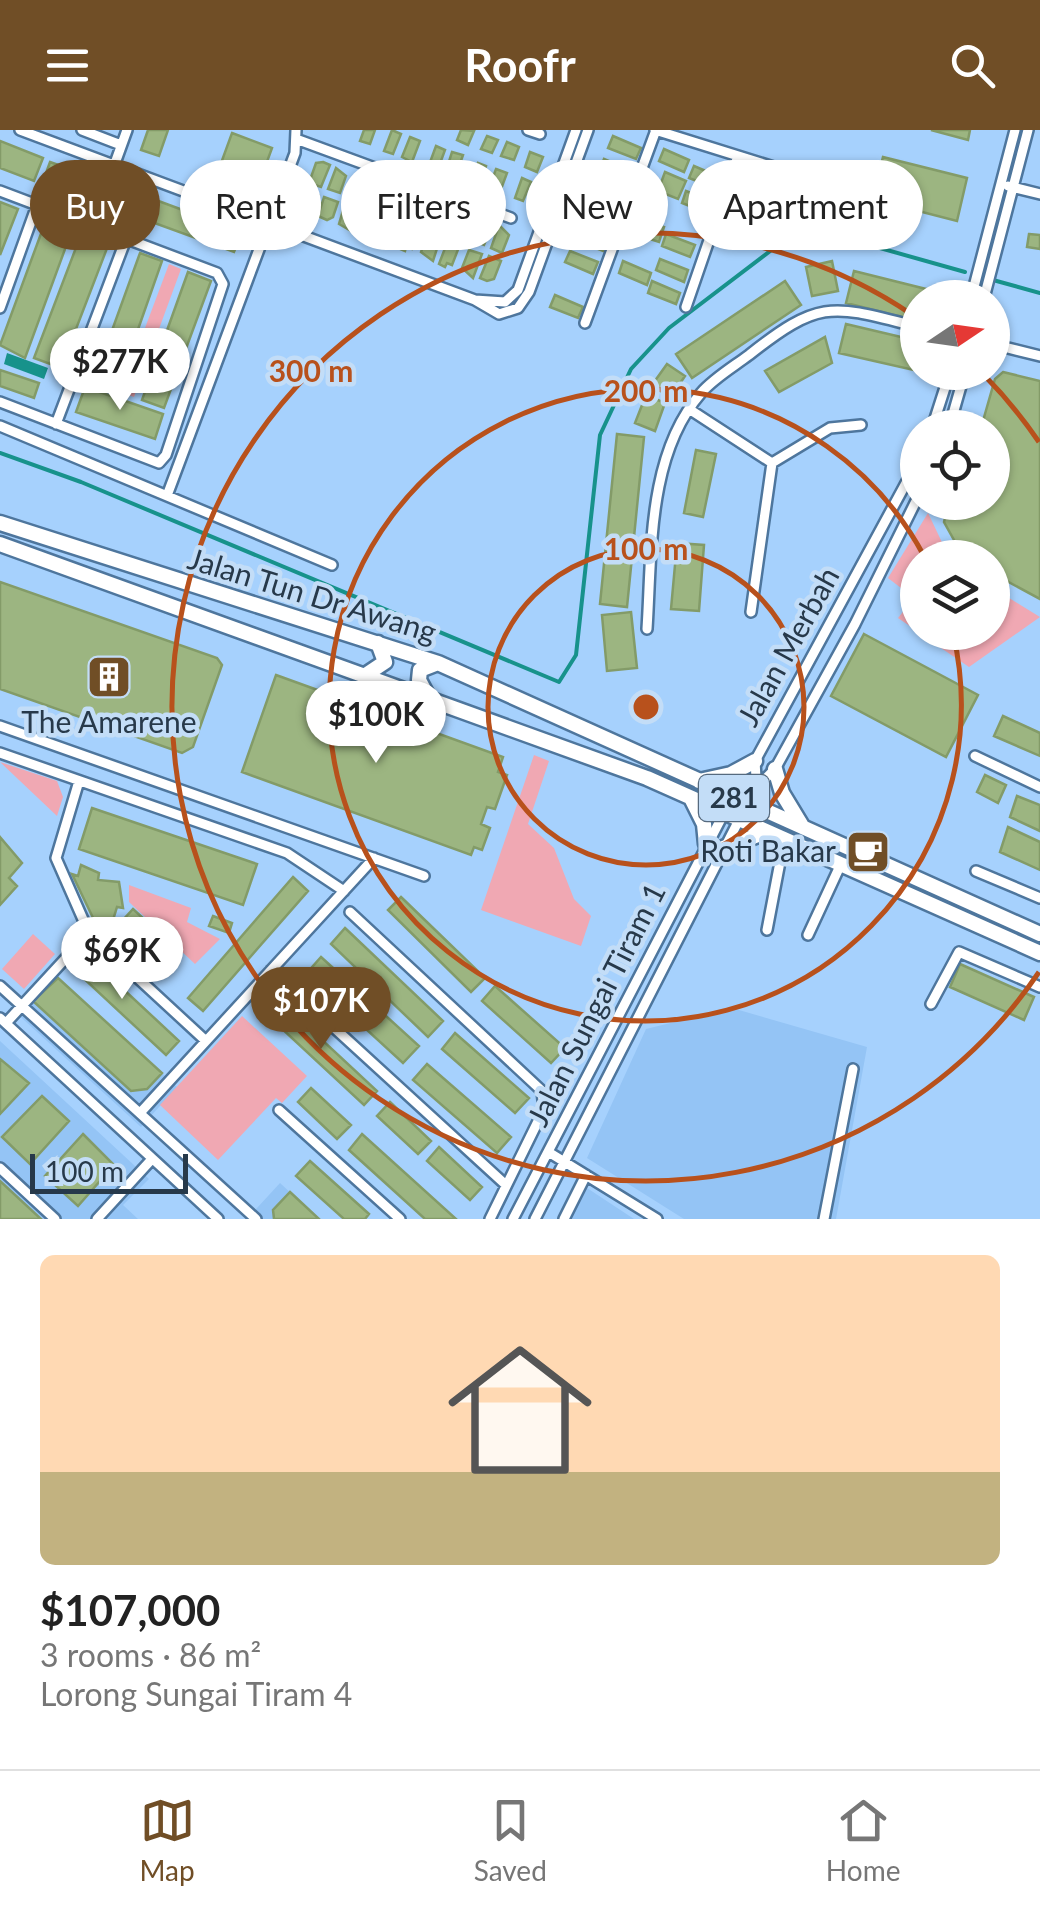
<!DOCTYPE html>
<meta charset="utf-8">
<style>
body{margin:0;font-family:Lato,sans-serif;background:#f6f6f6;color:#222;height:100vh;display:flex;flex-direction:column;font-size:38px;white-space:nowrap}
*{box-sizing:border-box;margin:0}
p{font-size:32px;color:#767676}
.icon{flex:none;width:55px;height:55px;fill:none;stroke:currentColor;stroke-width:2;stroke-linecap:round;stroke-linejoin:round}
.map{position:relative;height:1089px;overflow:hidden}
.panel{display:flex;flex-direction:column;background:#fff;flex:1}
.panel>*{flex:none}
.top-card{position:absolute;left:30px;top:30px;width:980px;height:90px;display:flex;gap:20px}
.needle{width:65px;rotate:77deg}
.fabs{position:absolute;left:900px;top:150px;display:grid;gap:20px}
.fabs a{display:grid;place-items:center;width:110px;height:110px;border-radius:50%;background:#fff;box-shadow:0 2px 8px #0004;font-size:50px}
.scale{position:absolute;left:30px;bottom:25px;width:158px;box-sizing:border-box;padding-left:10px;border:5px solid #27394a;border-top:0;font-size:28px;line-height:35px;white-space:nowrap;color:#27394a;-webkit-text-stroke:8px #c3ddf7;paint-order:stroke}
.price{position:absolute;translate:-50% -85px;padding:0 22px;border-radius:35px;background:#fff;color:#222;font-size:32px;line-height:65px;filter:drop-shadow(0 2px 5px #0008)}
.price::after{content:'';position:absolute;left:50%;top:60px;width:30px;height:22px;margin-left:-15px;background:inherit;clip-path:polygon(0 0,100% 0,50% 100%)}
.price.selected{background:#704e26;color:#fff}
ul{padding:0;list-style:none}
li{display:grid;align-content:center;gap:20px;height:530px;padding:0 40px}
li+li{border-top:2px solid #e0e0e0}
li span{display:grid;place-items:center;height:310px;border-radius:15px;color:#555}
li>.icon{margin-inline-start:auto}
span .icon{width:180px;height:180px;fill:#fffc;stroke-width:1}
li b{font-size:42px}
.chip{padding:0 35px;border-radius:45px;background:#fff;box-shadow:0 2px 8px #0004;font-size:35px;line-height:90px}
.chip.selected{background:#704e26;color:#fff}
header{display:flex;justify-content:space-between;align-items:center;height:130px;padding:0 40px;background:#704e26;color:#fff;font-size:45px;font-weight:700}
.menu{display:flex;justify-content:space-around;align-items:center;height:140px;border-top:2px solid #e0e0e0;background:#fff;font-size:28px;color:#767676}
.menu a{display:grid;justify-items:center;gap:5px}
.menu .selected{color:#704e26}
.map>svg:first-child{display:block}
.built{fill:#94c4f5}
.green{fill:#f0a8b3}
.water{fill:#17928b}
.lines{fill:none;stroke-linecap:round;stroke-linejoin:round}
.stream{stroke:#17928b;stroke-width:4}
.building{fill:#9cb581;stroke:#839b68;stroke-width:2.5}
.street-casing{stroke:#4e769d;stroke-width:14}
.primary-casing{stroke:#4e769d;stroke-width:19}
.street{stroke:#fff;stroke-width:9}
.primary{stroke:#fff;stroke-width:14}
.ring{fill:none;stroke:#b8511c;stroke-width:5}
.labels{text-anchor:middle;stroke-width:9;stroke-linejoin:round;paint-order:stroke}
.shield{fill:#c3ddf7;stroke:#566a7e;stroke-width:2.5}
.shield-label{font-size:28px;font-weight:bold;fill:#27394a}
.street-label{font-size:30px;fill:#27394a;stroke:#c3ddf7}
.poi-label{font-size:30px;fill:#27394a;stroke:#c3ddf7}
.centre{fill:#b8511c;stroke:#c3ddf7;stroke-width:5}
.ring-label{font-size:30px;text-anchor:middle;font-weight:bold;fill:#b8511c;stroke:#c3ddf7;stroke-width:9;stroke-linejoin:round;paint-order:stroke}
</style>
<header><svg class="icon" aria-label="menu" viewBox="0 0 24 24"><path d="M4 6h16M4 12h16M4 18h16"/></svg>Roofr<svg class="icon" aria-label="search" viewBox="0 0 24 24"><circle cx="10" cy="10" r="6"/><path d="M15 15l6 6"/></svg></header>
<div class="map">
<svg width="1040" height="1089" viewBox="0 0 1040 1089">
<rect width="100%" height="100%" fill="#a6d1fd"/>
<path class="built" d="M 48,839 L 177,957 L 141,997 L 12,879 Z
M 732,878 L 867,917 L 836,1089 L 684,1089 L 587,1028 L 646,899 Z
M 0,911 L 149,1049 L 123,1075 L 138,1089 L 0,1089 Z
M 280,1053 L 319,1089 L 247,1089 Z
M 587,1058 L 634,1089 L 571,1089 Z"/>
<path class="green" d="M 169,134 L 181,139 L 134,267 L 121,262 Z
M 928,383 L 949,427 L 918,428 L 917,501 L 898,488 L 914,468 L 888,448 Z
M 993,458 L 1040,487 L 969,537 L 919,503 L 992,502 Z
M 534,625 L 549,631 L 528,694 L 554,718 L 574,769 L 591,786 L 581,816 L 481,780 Z
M 0,632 L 57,651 L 63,667 L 57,686 Z
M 129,755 L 191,778 L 187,792 L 220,809 L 195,834 L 129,772 Z
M 33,804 L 55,824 L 24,859 L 2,839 Z
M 242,886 L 307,946 L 282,973 L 276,968 L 218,1030 L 160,975 Z"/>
<path class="water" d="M 7,223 L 48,238 L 44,249 L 4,234 Z"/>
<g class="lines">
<path class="stream" d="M 993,150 L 1040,163
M 0,323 L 81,352 L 559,552 L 576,525 L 600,305 L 631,239 L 669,198 L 782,112 L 823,102 L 965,142"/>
</g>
<path class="building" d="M 148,0 L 168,0 L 159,26 L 141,20 Z
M 364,0 L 375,0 L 370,14 L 360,11 Z
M 392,0 L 401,4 L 393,24 L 384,21 Z
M 461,0 L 474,1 L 468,15 L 457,10 Z
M 931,0 L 970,0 L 968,10 Z
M 232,3 L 272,18 L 256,62 L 216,47 Z
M 487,6 L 498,10 L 492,23 L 481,19 Z
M 613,6 L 641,18 L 636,29 L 608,18 Z
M 410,7 L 420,11 L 412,32 L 402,27 Z
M 0,11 L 43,28 L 34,51 L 0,38 Z
M 507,12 L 519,17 L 514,30 L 501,26 Z
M 436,16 L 445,20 L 438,39 L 429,35 Z
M 664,19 L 689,30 L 684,42 L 659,31 Z
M 452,22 L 463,25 L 456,45 L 446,41 Z
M 530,22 L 543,27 L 537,42 L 525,37 Z
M 883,27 L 967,48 L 957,91 L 872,69 Z
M 604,29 L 632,41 L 627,52 L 599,41 Z
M 50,32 L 134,62 L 126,84 L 42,54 Z
M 323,32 L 330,35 L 321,57 L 309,53 L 316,33 Z
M 478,33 L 486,36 L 481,55 L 472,52 Z
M 694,36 L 722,48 L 717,59 L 689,48 Z
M 336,38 L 346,46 L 340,63 L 328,59 Z
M 496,39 L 507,43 L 500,62 L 489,58 Z
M 665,42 L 686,51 L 678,69 L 658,61 Z
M 364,46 L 371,49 L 362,72 L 351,67 L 358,48 Z
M 522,48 L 531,52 L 523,71 L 515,68 Z
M 377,52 L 387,60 L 381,77 L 370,73 Z
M 595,52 L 623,63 L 619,75 L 591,64 Z
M 305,60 L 318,65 L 310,85 L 298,77 Z
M 404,61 L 410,64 L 402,86 L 391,82 L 397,63 Z
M 686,61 L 714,72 L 710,84 L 682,73 Z
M 418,65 L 428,74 L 421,91 L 410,87 Z
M 145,66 L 242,102 L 234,122 L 138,87 Z
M 324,67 L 338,72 L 333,87 L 327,90 L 318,86 Z
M 0,72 L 18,79 L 0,125 Z
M 345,74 L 358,79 L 351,101 L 339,94 Z
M 444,76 L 451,78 L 443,100 L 432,96 L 439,78 Z
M 366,81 L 378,85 L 370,105 L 364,106 L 357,103 Z
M 459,81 L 469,90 L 462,106 L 451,102 Z
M 639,89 L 664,97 L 659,112 L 634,104 Z
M 46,90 L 72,100 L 25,228 L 0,215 Z
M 387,90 L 399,94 L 391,116 L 380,107 Z
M 486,90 L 493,93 L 484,115 L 473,111 L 480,92 Z
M 407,95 L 420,101 L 412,119 L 406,117 L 405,121 L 398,118 Z
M 499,95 L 509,105 L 502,123 L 491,118 Z
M 579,98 L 608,110 L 603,121 L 575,110 Z
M 82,102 L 109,113 L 61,238 L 34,228 Z
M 666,104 L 695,115 L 690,127 L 662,116 Z
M 1029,104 L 1040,105 L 1040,119 L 1027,117 Z
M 427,105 L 440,109 L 433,131 L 421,122 Z
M 447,113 L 459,117 L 452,135 L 447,133 L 445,137 L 439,134 Z
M 469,120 L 482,124 L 473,148 L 462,138 Z
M 570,121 L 598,132 L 593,144 L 565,132 Z
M 140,123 L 162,131 L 116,262 L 93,253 Z
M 489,126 L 501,131 L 494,149 L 487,151 L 480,148 Z
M 660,129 L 688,140 L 684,152 L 656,140 Z
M 623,131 L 651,143 L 647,155 L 619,143 Z
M 832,131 L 838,161 L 812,166 L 806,137 Z
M 854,141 L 946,164 L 945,168 L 918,168 L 918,191 L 846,173 Z
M 188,142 L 211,151 L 164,278 L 142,270 Z
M 652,151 L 680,163 L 676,174 L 648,163 Z
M 785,151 L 801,175 L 692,248 L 676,224 Z
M 555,165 L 583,177 L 578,188 L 550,177 Z
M 846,194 L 918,211 L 918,241 L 839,223 Z
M 825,207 L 832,233 L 779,262 L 765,241 Z
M 667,234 L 685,246 L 670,268 L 652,255 Z
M 0,240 L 39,253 L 34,268 L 0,256 Z
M 1003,242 L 1040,251 L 1040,469 L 992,443 L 992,428 L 963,426 L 944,392 L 949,372 L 992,372 L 992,298 L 981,298 L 995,249 Z
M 85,257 L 163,284 L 155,309 L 76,282 Z
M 646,265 L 665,273 L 655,301 L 635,293 Z
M 617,304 L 644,307 L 627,477 L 600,474 Z
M 696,320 L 716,324 L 703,387 L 684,383 Z
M 677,413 L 704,415 L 699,481 L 671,479 Z
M 0,452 L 217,528 L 222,535 L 193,617 L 182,623 L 0,559 Z
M 631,482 L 637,538 L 607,541 L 602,485 Z
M 864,504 L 978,565 L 946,627 L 831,566 Z
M 276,545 L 503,627 L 498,642 L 507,645 L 495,679 L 487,677 L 481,694 L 490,698 L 482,720 L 474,717 L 471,725 L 242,642 Z
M 1003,586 L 1040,603 L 1040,626 L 994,606 Z
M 985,645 L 1006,655 L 998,673 L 977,662 Z
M 1017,666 L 1040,675 L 1040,701 L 1010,687 Z
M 92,678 L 257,734 L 243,775 L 79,719 Z
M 1008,697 L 1040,712 L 1040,740 L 1000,722 Z
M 0,707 L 22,733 L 9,748 L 17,756 L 0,775 Z
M 81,735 L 99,743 L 98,750 L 119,752 L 123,778 L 117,777 L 113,790 L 95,792 L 72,744 L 78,746 Z
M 293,747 L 308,761 L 203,881 L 188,868 Z
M 401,767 L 485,848 L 471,862 L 388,780 Z
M 133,779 L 157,801 L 137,824 L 112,802 Z
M 213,786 L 232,793 L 229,803 L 209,796 Z
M 345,798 L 443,891 L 428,907 L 331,814 Z
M 79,818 L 179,911 L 166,925 L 66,832 Z
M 321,827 L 419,916 L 403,933 L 306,844 Z
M 960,834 L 1034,867 L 1024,890 L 950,857 Z
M 58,848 L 162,943 L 147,959 L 131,961 L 33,871 Z
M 495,856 L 565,918 L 551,933 L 482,871 Z
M 278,869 L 377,961 L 364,975 L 265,883 Z
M 455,903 L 529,968 L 515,983 L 442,919 Z
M 0,929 L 29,953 L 0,984 Z
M 427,934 L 511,1007 L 497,1023 L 413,950 Z
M 311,958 L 351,995 L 337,1009 L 298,972 Z
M 42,966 L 69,991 L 30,1034 L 2,1007 Z
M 390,972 L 431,1011 L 418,1024 L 377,986 Z
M 83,1004 L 114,1035 L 78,1076 L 45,1046 Z
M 362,1004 L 456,1089 L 425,1089 L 349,1020 Z
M 439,1017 L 482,1057 L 470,1070 L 427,1031 Z
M 310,1031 L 369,1084 L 365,1089 L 344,1089 L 296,1046 Z
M 0,1051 L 41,1089 L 0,1089 Z
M 290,1062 L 319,1089 L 274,1089 L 273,1080 Z"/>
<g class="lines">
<defs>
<path id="street" d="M 20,0 L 475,170 L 499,184 L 518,178 L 529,162 L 588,0
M 82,0 L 121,15
M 528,0 L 540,4
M 655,0 L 828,54
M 296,9 L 511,88
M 114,36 L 127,0
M 1008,56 L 1040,64
M 0,61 L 217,143 L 223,154 L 166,325 L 159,333 L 0,272
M 971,168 L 1015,0
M 984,168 L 1028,0
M 475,170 L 505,172 L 518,160 L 576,0
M 686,177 L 737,29
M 0,178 L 37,75
M 585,193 L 656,0
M 992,214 L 1040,226
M 689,279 L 772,333
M 56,294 L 126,109
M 0,296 L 332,435
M 932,298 L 950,242
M 949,298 L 965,242
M 918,331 L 755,631 L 756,648 L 764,650 L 775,639 L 855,494 L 918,367
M 168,363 L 295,23 L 296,0
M 751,482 L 772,333 L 830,298 L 861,295
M 647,499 C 652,422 647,325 701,263 C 714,248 733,237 749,225 C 821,168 832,175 918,197
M 0,596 L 424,746
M 0,623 L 287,723 L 344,761
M 975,626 L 1040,657
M 79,651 L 56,728 L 89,803 L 206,911
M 976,741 L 1040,768
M 350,782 L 542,961 L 544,979 L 490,1089
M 767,800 L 784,711
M 808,805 L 840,736
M 271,840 L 506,1055
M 0,856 L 256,1089
M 931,874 L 959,822 L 1040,857
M 0,888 L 218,1089
M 6,893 L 89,803
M 279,980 L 400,1089
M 140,983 L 374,728
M 550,1023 L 657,1089
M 0,1038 L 55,1089
M 97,1089 L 152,1029
M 513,1089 L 724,683
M 535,1089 L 739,690
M 564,1089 L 586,1045
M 824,1089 L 853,939"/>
<path id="primary" d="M 0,393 L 438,533 L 1040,804
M 0,414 L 647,648 L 1040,823
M 367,544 L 385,532 L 378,513
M 427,565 L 419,550 L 420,540 L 438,533
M 775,639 L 782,663 L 802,696
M 699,651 L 731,644 L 755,631
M 691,668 L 704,694 L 706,714
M 723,718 L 766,702"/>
</defs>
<use href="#street" class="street-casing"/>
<use href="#primary" class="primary-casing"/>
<use href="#street" class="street"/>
<use href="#primary" class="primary"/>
</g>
<g class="ring">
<circle cx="646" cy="577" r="158"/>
<path d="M953 503A316 316 0 1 1 924 426"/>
<path d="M1039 842A474 474 0 1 1 914 186M984 245A474 474 0 0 1 1039 312"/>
</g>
<defs>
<symbol id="building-square" viewBox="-11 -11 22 22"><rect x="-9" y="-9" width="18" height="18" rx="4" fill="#704e26" stroke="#c3ddf7"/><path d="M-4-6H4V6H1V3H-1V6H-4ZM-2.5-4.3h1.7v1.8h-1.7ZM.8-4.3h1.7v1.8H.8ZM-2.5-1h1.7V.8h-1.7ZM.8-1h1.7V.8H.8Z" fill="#fff"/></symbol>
<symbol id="cafe-square" viewBox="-11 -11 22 22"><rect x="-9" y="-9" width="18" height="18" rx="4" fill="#704e26" stroke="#c3ddf7"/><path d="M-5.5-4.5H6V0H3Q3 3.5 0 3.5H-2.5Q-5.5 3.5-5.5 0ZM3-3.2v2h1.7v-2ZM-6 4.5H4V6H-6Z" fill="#fff"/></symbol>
</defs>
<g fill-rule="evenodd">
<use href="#building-square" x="84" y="522" width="50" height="50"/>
<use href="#cafe-square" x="843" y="697" width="50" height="50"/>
</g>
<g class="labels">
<rect class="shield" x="699" y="645" width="70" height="46" rx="8"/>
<g class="shield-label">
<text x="734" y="678">281</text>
</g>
<g class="street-label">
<text transform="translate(312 466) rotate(17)" y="10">Jalan Tun Dr Awang</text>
<text transform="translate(789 517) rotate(-61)" y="10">Jalan Merbah</text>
<text transform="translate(597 875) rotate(-63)" y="10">Jalan Sungai Tiram 1</text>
</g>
<g class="poi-label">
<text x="109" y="603">The Amarene</text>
<text x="836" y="732" text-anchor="end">Roti Bakar</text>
</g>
</g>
<circle cx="646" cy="577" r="15" class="centre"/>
<g class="ring-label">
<text x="311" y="252">300 m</text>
<text x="646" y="272">200 m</text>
<text x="646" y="430">100 m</text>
</g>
</svg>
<div class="fabs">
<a><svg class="needle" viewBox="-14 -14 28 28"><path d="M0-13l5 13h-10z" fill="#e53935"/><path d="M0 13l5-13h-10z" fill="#767676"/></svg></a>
<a><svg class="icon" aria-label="locate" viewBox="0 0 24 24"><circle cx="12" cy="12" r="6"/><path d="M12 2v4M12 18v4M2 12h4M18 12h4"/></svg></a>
<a><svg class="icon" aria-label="layers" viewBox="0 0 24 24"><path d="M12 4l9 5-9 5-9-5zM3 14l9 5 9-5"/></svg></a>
</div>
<div class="scale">100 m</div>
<b class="price" style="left:120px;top:283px">$277K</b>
<b class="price" style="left:376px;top:636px">$100K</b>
<b class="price" style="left:122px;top:872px">$69K</b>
<b class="price selected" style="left:321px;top:922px">$107K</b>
<div class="top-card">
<a class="chip selected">Buy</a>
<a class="chip">Rent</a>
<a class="chip">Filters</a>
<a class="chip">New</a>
<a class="chip">Apartment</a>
</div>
</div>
<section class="panel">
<ul>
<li><span style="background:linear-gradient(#ffd9b3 70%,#c2b280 0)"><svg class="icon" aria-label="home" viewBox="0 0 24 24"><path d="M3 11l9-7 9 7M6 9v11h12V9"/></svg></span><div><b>$107,000</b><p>3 rooms · 86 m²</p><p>Lorong Sungai Tiram 4</p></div></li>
</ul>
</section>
<nav class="menu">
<a class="selected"><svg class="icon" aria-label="map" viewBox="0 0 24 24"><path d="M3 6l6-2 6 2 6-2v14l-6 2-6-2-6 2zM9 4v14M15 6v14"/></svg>Map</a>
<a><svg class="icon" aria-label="saved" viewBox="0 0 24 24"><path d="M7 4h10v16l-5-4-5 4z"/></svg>Saved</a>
<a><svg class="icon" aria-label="home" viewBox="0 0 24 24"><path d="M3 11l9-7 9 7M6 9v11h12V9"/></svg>Home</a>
</nav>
